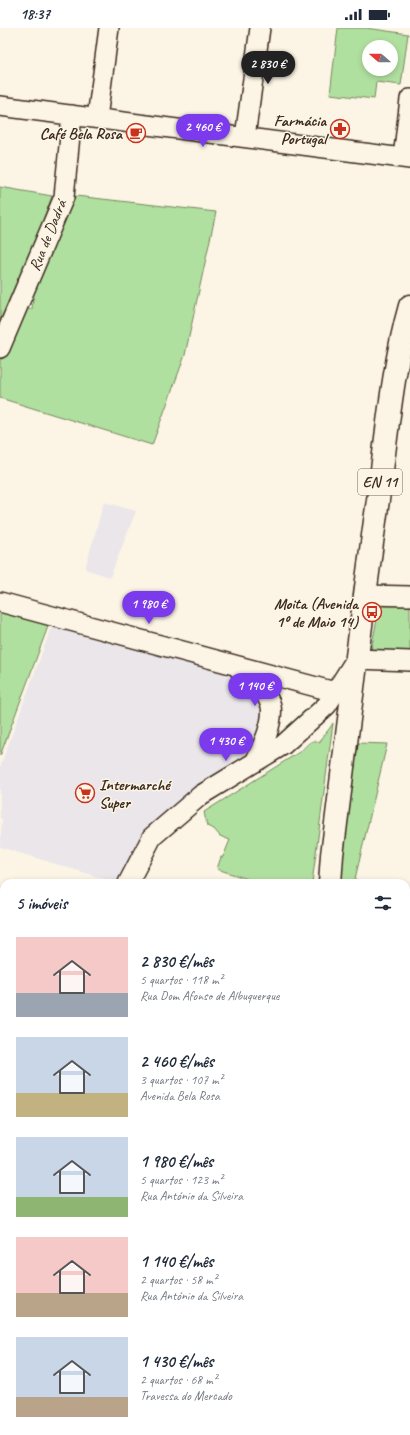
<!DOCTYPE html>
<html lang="pt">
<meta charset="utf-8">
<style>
body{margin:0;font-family:Caveat,sans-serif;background:#f6f6f7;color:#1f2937;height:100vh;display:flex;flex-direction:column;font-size:15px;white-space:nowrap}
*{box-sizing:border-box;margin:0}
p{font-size:13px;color:#747a83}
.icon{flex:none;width:22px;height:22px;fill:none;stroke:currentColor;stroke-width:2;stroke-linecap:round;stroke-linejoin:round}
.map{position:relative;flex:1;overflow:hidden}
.sheet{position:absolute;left:0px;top:851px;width:410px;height:556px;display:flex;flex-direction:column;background:#fff;border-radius:12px 12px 0 0;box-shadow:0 2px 6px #0003}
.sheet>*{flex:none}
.needle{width:26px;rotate:290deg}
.fabs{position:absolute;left:362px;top:12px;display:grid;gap:8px}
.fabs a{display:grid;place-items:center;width:36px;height:36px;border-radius:50%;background:#fff;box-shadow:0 2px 6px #0003;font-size:20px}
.price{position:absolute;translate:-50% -34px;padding:0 9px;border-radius:14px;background:#7c3aed;color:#fff;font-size:13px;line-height:26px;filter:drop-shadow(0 1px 2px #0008)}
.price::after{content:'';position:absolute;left:50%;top:24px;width:12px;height:9px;margin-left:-6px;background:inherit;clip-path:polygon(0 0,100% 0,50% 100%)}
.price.selected{background:#222;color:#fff}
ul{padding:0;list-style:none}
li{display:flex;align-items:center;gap:12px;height:100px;padding:0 16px}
li span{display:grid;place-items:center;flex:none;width:112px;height:80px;border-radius:0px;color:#555}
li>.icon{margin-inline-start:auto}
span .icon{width:48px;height:48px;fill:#fffc;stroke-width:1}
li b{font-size:17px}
h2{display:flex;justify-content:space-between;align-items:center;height:48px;padding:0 16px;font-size:17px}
.status{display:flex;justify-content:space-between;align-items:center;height:28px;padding:0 20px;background:#fff;direction:ltr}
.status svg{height:11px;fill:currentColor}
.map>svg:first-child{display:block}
.built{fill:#eae6ea}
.green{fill:#b0e09f;stroke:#76855e;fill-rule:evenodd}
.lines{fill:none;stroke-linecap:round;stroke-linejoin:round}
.street-casing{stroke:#3b2a1e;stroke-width:22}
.secondary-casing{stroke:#3b2a1e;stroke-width:25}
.primary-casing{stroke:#3b2a1e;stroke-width:25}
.street{stroke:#fcf5e5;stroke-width:19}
.secondary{stroke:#fcf5e5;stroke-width:22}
.primary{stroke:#fcf5e5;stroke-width:22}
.rail-casing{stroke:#3b2a1e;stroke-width:4.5}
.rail{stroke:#fcf5e5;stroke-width:3;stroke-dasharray:9;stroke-linecap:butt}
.labels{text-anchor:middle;stroke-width:3;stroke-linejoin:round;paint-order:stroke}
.shield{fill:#fcf5e5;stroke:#75675a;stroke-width:1}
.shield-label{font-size:15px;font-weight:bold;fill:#3b2a1e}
.poi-label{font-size:16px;font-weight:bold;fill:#3b2a1e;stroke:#fcf5e5;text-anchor:end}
.street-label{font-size:16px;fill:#3b2a1e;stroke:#fcf5e5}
</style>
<div class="status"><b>18:37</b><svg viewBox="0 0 49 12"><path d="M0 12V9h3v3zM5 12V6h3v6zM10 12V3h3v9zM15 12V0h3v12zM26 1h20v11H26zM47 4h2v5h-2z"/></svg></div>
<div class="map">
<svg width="410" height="1407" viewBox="0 0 410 1407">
<rect width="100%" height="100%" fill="#fcf5e5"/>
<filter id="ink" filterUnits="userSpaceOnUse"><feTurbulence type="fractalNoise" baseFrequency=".025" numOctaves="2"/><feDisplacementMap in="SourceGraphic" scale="8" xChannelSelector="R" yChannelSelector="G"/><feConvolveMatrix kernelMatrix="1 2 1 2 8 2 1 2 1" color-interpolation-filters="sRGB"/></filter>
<g filter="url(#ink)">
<path class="built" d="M 104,474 L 136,483 L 110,549 L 85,541 Z
M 53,595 L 263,654 L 267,716 L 222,746 L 123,855 L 118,855 L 0,819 L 2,791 L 0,790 L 0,739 Z"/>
<path class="green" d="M 338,0 L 366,0 L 408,6 L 401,57 L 376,54 L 374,71 L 330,66 ZM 369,19 L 391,19 L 391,41 L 369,41 Z
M 0,159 L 52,168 L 28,232 L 0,299 Z
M 76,168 L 216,184 L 185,327 L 152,417 L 0,370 L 0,333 L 22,281 L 32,281 L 33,270 L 30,264 Z
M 380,575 L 410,576 L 410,624 L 371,622 Z
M 0,579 L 50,593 L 0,728 Z
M 333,695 L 312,855 L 260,855 L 217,841 L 221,829 L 223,829 L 230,812 L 220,808 L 214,801 L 207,798 L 204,784 L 301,723 C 307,717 312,709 320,715 C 320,711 330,701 333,695 Z
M 358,715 L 387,716 L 354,855 L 339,855 Z
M 0,1059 L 4,1059 L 4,1110 L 0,1110 Z
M 410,1221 L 410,1407 L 232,1407 L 235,1403 L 406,1403 L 406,1225 Z
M 0,1231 L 4,1231 L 4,1403 L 95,1403 L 93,1407 L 0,1407 Z"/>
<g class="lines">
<defs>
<path id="street" d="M 0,78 L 410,131
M 97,90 L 109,0
M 245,109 L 260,0
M 403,130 L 410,71
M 0,320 L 64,169 L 72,87
M 365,567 L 410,568
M 0,574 L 335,664
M 239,641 C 249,646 259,654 264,664 C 266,668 270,673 271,678 C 274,695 262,719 255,734
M 128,855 L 152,809 L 201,767 L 283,717 L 327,677 L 356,631 L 410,633
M 0,880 L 4,881
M 406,960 L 410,961
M 0,985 L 4,987
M 0,1019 L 4,1019
M 406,1022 L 410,1016
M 0,1116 L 4,1116
M 406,1212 L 410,1207
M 0,1225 L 4,1224"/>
<path id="secondary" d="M 214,1403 L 215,1407"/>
<path id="primary" d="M 330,855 L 332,827 C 347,709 361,590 378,472 C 387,408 392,341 410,278
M 100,1407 L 103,1403
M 132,1407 L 136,1403"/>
</defs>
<use href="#street" class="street-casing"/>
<use href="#secondary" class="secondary-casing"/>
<use href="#primary" class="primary-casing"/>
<use href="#street" class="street"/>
<use href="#secondary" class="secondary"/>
<use href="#primary" class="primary"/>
<defs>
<path id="rail" d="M 406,1109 L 410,1103
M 406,1124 L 410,1118
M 153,1407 L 157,1403
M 168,1407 L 172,1403"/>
</defs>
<use href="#rail" class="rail-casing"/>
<use href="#rail" class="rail"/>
</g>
</g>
<defs>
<symbol id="pharmacy-ring" viewBox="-11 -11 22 22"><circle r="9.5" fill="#fcf5e5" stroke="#c8321e" stroke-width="1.5"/><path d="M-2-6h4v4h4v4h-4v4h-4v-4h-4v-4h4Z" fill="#c8321e"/></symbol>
<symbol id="cafe-ring" viewBox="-11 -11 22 22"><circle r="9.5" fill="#fcf5e5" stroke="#c8321e" stroke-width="1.5"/><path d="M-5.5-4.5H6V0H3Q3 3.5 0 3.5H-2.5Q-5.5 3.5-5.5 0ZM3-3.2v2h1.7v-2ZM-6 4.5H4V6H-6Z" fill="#c8321e"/></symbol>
<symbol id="bus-ring" viewBox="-11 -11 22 22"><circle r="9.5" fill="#fcf5e5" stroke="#c8321e" stroke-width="1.5"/><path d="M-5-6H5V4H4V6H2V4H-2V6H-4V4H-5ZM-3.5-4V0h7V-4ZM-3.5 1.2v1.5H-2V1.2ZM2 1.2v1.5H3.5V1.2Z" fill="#c8321e"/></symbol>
<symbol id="supermarket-ring" viewBox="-11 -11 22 22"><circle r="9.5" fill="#fcf5e5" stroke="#c8321e" stroke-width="1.5"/><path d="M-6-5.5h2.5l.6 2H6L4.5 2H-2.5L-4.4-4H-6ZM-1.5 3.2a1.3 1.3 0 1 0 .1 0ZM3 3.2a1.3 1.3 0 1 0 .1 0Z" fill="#c8321e"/></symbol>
</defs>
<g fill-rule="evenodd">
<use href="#pharmacy-ring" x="329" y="90" width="22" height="22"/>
<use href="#cafe-ring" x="125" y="94" width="22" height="22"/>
<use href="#bus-ring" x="361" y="573" width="22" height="22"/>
<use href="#supermarket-ring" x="74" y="754" width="22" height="22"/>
</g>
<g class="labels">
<rect class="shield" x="358" y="441" width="44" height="26" rx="3"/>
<g class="shield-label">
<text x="380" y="459">EN 11</text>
</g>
<g class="poi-label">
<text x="326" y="98">Farmácia<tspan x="326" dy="18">Portugal</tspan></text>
<text x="122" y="111">Café Bela Rosa</text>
<text x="358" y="581">Moita (Avenida<tspan x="358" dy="18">1º de Maio 14)</tspan></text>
<text x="99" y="762" text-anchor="start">Intermarché<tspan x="99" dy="18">Super</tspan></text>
</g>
<g class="street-label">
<text transform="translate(47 207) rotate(-68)" y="6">Rua de Dadrá</text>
</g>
</g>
</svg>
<div class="fabs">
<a><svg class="needle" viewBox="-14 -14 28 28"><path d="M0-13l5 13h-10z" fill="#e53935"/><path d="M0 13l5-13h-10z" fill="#747a83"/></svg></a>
</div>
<b class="price selected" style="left:268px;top:57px">2 830 €</b>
<b class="price" style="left:203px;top:120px">2 460 €</b>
<b class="price" style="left:149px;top:597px">1 980 €</b>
<b class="price" style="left:255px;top:679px">1 140 €</b>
<b class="price" style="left:226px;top:734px">1 430 €</b>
<section class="sheet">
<h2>5 imóveis<svg class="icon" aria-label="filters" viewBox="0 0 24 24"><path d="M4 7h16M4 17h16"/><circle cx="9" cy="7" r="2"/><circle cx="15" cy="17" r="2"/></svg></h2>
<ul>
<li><span style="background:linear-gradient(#f6c9c9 70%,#9aa5b1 0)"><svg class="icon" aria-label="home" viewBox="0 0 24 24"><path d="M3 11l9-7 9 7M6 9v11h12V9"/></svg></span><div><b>2 830 €/mês</b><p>5 quartos · 118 m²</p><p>Rua Dom Afonso de Albuquerque</p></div></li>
<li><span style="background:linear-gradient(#c9d6e8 70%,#c2b280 0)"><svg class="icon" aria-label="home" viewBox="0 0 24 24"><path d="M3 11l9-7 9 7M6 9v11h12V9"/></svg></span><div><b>2 460 €/mês</b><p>3 quartos · 107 m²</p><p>Avenida Bela Rosa</p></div></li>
<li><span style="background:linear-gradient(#c9d6e8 75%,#8fb573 0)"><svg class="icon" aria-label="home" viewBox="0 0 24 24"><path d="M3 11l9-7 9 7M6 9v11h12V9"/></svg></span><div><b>1 980 €/mês</b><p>5 quartos · 123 m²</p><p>Rua António da Silveira</p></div></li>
<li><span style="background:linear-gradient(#f6c9c9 70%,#b9a48a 0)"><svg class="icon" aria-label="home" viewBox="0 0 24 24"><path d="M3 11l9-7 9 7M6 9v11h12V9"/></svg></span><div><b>1 140 €/mês</b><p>2 quartos · 58 m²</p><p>Rua António da Silveira</p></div></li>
<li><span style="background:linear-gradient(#c9d6e8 75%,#b9a48a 0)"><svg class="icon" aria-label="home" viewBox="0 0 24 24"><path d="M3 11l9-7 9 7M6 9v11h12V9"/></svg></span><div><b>1 430 €/mês</b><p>2 quartos · 68 m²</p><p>Travessa do Mercado</p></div></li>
</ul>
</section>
</div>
